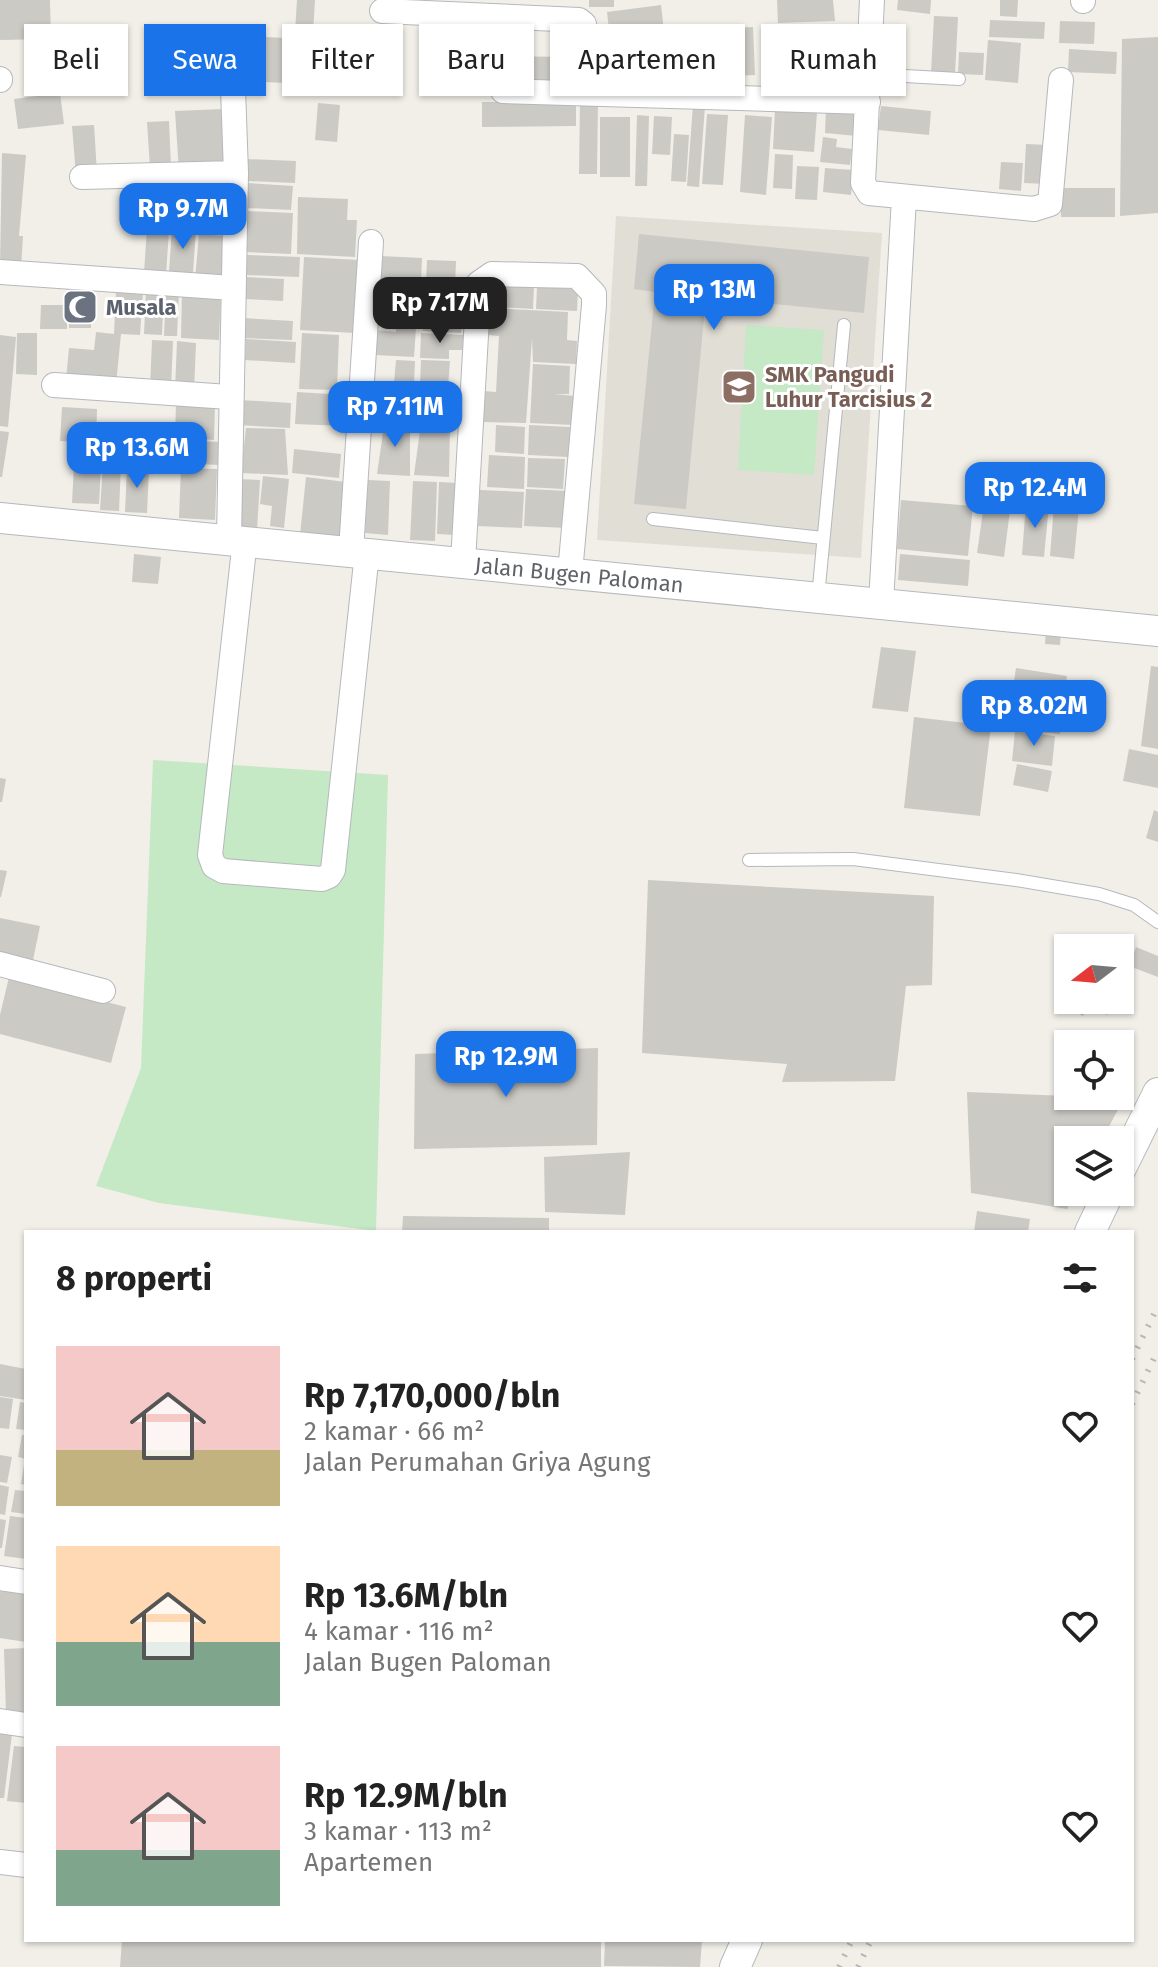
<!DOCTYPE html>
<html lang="id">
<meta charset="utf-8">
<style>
body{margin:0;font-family:"Fira Sans",sans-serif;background:#f6f6f6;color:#222;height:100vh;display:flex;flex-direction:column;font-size:30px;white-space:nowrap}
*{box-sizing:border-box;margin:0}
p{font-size:26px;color:#767676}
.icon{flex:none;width:44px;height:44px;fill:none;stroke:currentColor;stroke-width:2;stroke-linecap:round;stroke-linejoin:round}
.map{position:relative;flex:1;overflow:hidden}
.drawer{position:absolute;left:24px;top:1230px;width:1110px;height:712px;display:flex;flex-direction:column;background:#fff;border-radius:0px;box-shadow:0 2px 6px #0004}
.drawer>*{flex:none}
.guide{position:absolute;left:24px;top:24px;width:1110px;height:72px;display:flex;gap:16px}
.needle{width:52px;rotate:254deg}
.controls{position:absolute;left:1054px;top:934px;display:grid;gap:16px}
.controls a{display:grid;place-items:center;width:80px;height:80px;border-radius:0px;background:#fff;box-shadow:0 2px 6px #0004;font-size:40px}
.price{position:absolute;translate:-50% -68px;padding:0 18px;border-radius:16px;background:#1a73e8;color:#fff;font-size:26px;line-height:52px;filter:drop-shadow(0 2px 4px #0008)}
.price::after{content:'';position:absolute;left:50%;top:48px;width:24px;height:18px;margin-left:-12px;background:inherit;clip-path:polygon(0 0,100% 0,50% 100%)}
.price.current{background:#222;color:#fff}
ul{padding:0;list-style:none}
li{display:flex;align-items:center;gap:24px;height:200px;padding:0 32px}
li span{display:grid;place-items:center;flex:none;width:224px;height:160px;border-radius:0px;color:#555}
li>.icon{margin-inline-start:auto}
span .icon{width:96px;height:96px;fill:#fffc;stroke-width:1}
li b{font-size:34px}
h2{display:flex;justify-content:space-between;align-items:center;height:96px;padding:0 32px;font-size:34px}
.tag{padding:0 28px;border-radius:0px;background:#fff;box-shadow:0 2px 6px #0004;font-size:28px;line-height:72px}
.tag.current{background:#1a73e8;color:#fff}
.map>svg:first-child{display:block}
.education{fill:#e1ded6}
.green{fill:#c5e8c5}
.building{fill:#cccac5}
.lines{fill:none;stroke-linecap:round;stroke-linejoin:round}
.service-casing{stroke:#b5b8bc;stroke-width:14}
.minor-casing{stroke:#b5b8bc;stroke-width:26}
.tertiary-casing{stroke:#b5b8bc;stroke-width:32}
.service{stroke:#fff;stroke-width:12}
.minor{stroke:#fff;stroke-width:24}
.tertiary{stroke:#fff;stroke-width:30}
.rail{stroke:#b6b7b8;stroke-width:6;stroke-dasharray:2 10;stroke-linecap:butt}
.labels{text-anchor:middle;stroke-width:6;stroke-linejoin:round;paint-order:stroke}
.worship-label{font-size:22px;font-weight:bold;fill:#5b616d;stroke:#fff;text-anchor:start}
.education-label{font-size:22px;font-weight:bold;fill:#785e54;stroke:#fff;text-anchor:start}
.street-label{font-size:22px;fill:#5f6368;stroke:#fff}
</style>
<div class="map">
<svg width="1158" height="1967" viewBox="0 0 1158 1967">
<rect width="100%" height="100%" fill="#f1efe8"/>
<path class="education" d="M 616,216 L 882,233 L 861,558 L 597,540 Z"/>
<path class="green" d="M 746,325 L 824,330 L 814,475 L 738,470 Z
M 153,760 L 388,775 L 376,1231 L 159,1203 L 96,1186 L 141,1068 Z"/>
<path class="building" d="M 0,0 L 50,0 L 51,39 L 0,40 Z
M 297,0 L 315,0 L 310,82 L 292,81 Z
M 589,0 L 614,0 L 614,7 L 589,7 Z
M 777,0 L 833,0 L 835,21 L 778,23 Z
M 898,0 L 931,0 L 930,14 L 897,10 Z
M 1000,0 L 1018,0 L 1017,17 L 1000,16 Z
M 661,5 L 669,76 L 615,83 L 607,12 Z
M 934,16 L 958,17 L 955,74 L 931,73 Z
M 990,20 L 1045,22 L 1044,39 L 989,37 Z
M 1060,21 L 1095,22 L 1094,44 L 1059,43 Z
M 717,24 L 720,76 L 695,77 L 693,25 Z
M 753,27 L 755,75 L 733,76 L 731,28 Z
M 781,27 L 833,29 L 832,51 L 781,50 Z
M 246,36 L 287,38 L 286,83 L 245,81 Z
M 1158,37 L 1158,213 L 1120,216 L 1122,39 Z
M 988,40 L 1021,43 L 1018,83 L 985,80 Z
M 1069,49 L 1117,52 L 1116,74 L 1068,72 Z
M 769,52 L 827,54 L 826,66 L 769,64 Z
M 959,52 L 984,53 L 983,75 L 958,74 Z
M 484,56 L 578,57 L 578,84 L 483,81 Z
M 767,66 L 815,68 L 815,91 L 766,89 Z
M 60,93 L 64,124 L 18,129 L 14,99 Z
M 580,100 L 598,100 L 597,174 L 579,174 Z
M 482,102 L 576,102 L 576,126 L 482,127 Z
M 318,103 L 340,105 L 337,142 L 315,140 Z
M 693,105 L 705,106 L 699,187 L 687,186 Z
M 881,106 L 931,111 L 929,135 L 878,130 Z
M 826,108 L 859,110 L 857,136 L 825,133 Z
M 223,109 L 226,168 L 179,171 L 175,111 Z
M 775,110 L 817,113 L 814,152 L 773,149 Z
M 707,114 L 728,115 L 723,185 L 702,184 Z
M 637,115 L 649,116 L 647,186 L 635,186 Z
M 745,115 L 772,117 L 766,195 L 740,192 Z
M 654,116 L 672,117 L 670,155 L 652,154 Z
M 600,117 L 630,117 L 630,177 L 600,177 Z
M 169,121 L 171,167 L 150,168 L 147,122 Z
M 94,125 L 97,173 L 76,175 L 72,126 Z
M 674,134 L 689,135 L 686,182 L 671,181 Z
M 823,137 L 837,139 L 836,147 L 852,149 L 850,165 L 820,162 Z
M 1026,144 L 1048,145 L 1046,184 L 1024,183 Z
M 2,153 L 26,155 L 19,236 L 23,236 L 21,269 L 0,267 Z
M 775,154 L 793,155 L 792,189 L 773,188 Z
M 246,159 L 296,161 L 295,183 L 245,181 Z
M 1001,162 L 1023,163 L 1021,191 L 999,189 Z
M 797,166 L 819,167 L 817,200 L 795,199 Z
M 825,168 L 853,170 L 851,195 L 823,192 Z
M 153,183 L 190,189 L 188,211 L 168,210 L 167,227 L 150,226 Z
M 247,183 L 293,186 L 291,210 L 246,208 Z
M 203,184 L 225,186 L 222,228 L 200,226 Z
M 1061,188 L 1115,188 L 1115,217 L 1061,217 Z
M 298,197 L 348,199 L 347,220 L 357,220 L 355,257 L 297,254 Z
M 247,211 L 293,213 L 291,254 L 245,252 Z
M 147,228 L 169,230 L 166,275 L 144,273 Z
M 172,228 L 196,229 L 193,274 L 169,272 Z
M 199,234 L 225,236 L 222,281 L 195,279 Z
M 639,234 L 869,257 L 864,313 L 706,297 L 686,509 L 634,504 L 655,292 L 634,289 Z
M 247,255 L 300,257 L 299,277 L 246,275 Z
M 380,256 L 422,258 L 421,281 L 380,278 Z
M 304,257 L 359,260 L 355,333 L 300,330 Z
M 427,260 L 456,261 L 455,286 L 426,284 Z
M 246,277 L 284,279 L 283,301 L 245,299 Z
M 398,284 L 419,285 L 414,357 L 375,355 L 376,330 L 396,332 L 396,324 L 373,323 L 374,306 L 397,307 Z
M 499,284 L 534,286 L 533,309 L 498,307 Z
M 70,286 L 91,286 L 91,328 L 69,328 Z
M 423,286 L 459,288 L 458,308 L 422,306 Z
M 537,287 L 578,289 L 577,311 L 536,309 Z
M 166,290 L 179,291 L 177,336 L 164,336 Z
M 182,290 L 221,292 L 219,340 L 181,338 Z
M 116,291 L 143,292 L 140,335 L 121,334 L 116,385 L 66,380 L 69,348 L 94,350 L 96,332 L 114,334 Z
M 146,291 L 164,292 L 162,335 L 144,334 Z
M 41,305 L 67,305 L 67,329 L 40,329 Z
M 489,308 L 568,312 L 567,340 L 577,341 L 576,364 L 533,362 L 532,338 L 526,423 L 482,422 L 484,391 L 496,392 L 499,336 L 488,335 Z
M 423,309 L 462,311 L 461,333 L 423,331 Z
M 243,318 L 293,321 L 292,340 L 242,338 Z
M 17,333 L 37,333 L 37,375 L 16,374 Z
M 302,333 L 339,335 L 337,390 L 299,389 Z
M 421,333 L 464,335 L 463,350 L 449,350 L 449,359 L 420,358 Z
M 0,335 L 16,337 L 8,427 L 0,426 Z
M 246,339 L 296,342 L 295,363 L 245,360 Z
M 152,340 L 173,341 L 171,389 L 150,388 Z
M 177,341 L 196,343 L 194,391 L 175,390 Z
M 396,360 L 415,361 L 414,384 L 394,383 Z
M 421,360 L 450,361 L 448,387 L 420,386 Z
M 533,364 L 570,366 L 569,394 L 554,394 L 575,396 L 573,425 L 530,423 Z
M 370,383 L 417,386 L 415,419 L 368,416 Z
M 430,388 L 452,389 L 451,422 L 428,421 Z
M 297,392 L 346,395 L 344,426 L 295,424 Z
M 240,400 L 291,403 L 290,428 L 239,425 Z
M 176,402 L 215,405 L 214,440 L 175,437 Z
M 62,407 L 97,409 L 96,443 L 60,441 Z
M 385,419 L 410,420 L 410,476 L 377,474 Z
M 421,423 L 450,424 L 449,477 L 414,475 Z
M 496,425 L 525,427 L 524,454 L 495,452 Z
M 529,425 L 570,427 L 568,457 L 528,455 Z
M 246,428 L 285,429 L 288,475 L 241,473 Z
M 0,431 L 9,432 L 2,477 L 0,477 Z
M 178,440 L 220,442 L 219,465 L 177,463 Z
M 75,445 L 102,447 L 99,504 L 72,503 Z
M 294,449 L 341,454 L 339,478 L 292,473 Z
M 489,455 L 525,457 L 524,489 L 487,487 Z
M 528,458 L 565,459 L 563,489 L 527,487 Z
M 103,464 L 121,465 L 119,511 L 100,510 Z
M 127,468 L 149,469 L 147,513 L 125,512 Z
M 181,468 L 217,469 L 215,520 L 179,518 Z
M 263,476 L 289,479 L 284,528 L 270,526 L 272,506 L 260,504 Z
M 306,477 L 346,482 L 340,539 L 300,535 Z
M 235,479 L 260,480 L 257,531 L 233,530 Z
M 368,480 L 390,481 L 388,535 L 365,533 Z
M 413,481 L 437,482 L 435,541 L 410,540 Z
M 439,482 L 458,483 L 455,535 L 437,534 Z
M 526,489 L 569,491 L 567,528 L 524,526 Z
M 480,490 L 524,492 L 522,528 L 478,526 Z
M 986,491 L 1012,495 L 1004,557 L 977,553 Z
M 901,500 L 973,506 L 968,556 L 897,549 Z
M 1026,503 L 1049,505 L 1044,557 L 1022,555 Z
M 1054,505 L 1079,508 L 1074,559 L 1050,556 Z
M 134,554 L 161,557 L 158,584 L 132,582 Z
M 900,554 L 970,560 L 968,586 L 898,580 Z
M 1046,628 L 1061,630 L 1060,645 L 1045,644 Z
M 881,647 L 916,651 L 908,712 L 872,708 Z
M 1151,666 L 1158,667 L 1158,749 L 1141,746 Z
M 1016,668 L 1067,676 L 1062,709 L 1011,701 Z
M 1019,706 L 1062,712 L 1060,734 L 1015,729 Z
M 914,717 L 991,726 L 980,816 L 904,808 Z
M 1015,731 L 1055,736 L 1052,766 L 1012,761 Z
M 1129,749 L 1158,755 L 1158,788 L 1123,781 Z
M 1017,764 L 1052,771 L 1048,792 L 1013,785 Z
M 0,778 L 6,779 L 2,802 L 0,802 Z
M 1154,810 L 1158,812 L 1158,842 L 1146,838 Z
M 0,870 L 7,871 L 1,897 L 0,897 Z
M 648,880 L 934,896 L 932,985 L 906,986 L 895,1081 L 782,1082 L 787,1064 L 642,1053 Z
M 0,918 L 40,926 L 33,960 L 0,953 Z
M 1136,947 L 1158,956 L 1158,977 L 1129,966 Z
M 9,977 L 126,1007 L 111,1063 L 0,1034 L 0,1015 Z
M 1071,1000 L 1114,1000 L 1107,1015 L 1088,1006 L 1083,1016 L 1068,1008 Z
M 598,1048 L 597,1145 L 414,1149 L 415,1054 Z
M 967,1092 L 1068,1096 L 1126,1094 L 1102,1140 L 1068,1140 L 1068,1192 L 1076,1192 L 1067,1209 L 971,1193 Z
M 630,1152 L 625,1215 L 545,1212 L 544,1157 Z
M 977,1211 L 1030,1219 L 1028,1232 L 974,1232 Z
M 403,1216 L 549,1218 L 549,1232 L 402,1232 Z
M 0,1364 L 26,1369 L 26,1400 L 0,1396 Z
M 0,1397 L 13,1399 L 9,1429 L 0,1428 Z
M 20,1402 L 26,1403 L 26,1430 L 16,1429 Z
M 22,1435 L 26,1435 L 26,1459 L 18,1457 Z
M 0,1455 L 12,1457 L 7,1483 L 0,1482 Z
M 24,1465 L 26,1465 L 26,1485 L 21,1484 Z
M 0,1485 L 9,1487 L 5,1515 L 0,1514 Z
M 15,1490 L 26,1491 L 26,1514 L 11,1512 Z
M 10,1516 L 26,1518 L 26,1559 L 4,1556 Z
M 0,1519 L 6,1520 L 2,1548 L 0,1548 Z
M 0,1591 L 26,1594 L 26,1642 L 0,1638 Z
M 26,1648 L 26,1714 L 6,1714 L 4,1649 Z
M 0,1733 L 12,1734 L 4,1798 L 0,1798 Z
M 14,1746 L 26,1747 L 26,1803 L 7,1801 Z
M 122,1940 L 601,1940 L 601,1967 L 120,1967 Z
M 605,1940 L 702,1940 L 700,1967 L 604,1966 Z"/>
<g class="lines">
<defs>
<path id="service" d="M 869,74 L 959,79
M 653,519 L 823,538
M 818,597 L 844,325
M 749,860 L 853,859 L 1016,880 L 1099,894 L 1134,905 L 1158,922"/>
<path id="minor" d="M 872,0 L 863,183 L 869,193 L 1034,209 L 1050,204 L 1061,80
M 1083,1 L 1083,0
M 382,11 L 579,20 L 584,24 L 599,93
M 0,79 L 0,80
M 503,91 L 868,102
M 82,177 L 236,173
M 0,272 L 233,288
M 54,385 L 229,397
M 229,538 L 236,173 L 233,89
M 245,540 L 210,855 L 214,866 L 223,871 L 322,879 L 329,876 L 333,870 L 367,553
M 351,551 L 371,242
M 463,562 L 479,283 L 492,274 L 577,276 L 594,294 L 594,305 L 570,573
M 881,603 L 904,198
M 0,964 L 103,991
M 0,1578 L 26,1582
M 0,1721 L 26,1725
M 0,1862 L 26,1865"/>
<g id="tertiary">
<path id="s1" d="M 0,518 L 1158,631"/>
<path d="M 1120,1170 L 1158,1093"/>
<path d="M 1090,1232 L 1109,1192"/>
<path d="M 735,1967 L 747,1940"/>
</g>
</defs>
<use href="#service" class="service-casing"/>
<use href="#minor" class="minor-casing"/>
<use href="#tertiary" class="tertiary-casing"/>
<use href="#service" class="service"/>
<use href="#minor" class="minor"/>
<use href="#tertiary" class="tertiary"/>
<path class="rail" d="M 1132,1359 L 1158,1306
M 1132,1404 L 1158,1350
M 839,1967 L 852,1940
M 858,1967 L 871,1940"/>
</g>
<defs>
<symbol id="mosque-square" viewBox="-11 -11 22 22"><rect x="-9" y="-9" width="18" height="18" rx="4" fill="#6b7280" stroke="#fff"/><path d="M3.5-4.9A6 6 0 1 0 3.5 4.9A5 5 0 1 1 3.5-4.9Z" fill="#fff"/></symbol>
<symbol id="school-square" viewBox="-11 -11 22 22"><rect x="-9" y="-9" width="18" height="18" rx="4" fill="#8d6e63" stroke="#fff"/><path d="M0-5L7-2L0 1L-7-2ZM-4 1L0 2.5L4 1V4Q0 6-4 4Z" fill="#fff"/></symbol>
</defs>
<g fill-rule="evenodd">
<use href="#mosque-square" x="60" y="287" width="40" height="40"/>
<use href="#school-square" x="719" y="367" width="40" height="40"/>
</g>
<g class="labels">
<g class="worship-label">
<text x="106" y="315">Musala</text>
</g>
<g class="education-label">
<text x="765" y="382">SMK Pangudi<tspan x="765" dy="25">Luhur Tarcisius 2</tspan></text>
</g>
<g class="street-label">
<text dy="8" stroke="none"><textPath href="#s1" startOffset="582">Jalan Bugen Paloman</textPath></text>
</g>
</g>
</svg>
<div class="controls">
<a><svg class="needle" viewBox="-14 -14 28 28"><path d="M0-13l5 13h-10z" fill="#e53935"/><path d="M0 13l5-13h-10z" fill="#767676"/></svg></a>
<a><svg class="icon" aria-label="locate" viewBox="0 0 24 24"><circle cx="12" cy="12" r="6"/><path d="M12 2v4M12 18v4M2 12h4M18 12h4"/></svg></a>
<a><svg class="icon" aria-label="layers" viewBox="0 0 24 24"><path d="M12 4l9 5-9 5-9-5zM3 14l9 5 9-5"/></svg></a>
</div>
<b class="price" style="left:183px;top:251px">Rp 9.7M</b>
<b class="price" style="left:714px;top:332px">Rp 13M</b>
<b class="price current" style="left:440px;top:345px">Rp 7.17M</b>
<b class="price" style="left:395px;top:449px">Rp 7.11M</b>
<b class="price" style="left:137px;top:490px">Rp 13.6M</b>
<b class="price" style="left:1035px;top:530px">Rp 12.4M</b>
<b class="price" style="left:1034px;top:748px">Rp 8.02M</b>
<b class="price" style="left:506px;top:1099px">Rp 12.9M</b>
<div class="guide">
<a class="tag">Beli</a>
<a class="tag current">Sewa</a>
<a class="tag">Filter</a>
<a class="tag">Baru</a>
<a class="tag">Apartemen</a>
<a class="tag">Rumah</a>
</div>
<section class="drawer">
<h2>8 properti<svg class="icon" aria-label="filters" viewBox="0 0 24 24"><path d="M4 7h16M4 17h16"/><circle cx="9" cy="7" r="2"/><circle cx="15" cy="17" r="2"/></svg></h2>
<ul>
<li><span style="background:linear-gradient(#f6c9c9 65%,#c2b280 0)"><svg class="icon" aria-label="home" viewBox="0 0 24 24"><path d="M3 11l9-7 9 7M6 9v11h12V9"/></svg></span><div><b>Rp 7,170,000/bln</b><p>2 kamar · 66 m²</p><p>Jalan Perumahan Griya Agung</p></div><svg class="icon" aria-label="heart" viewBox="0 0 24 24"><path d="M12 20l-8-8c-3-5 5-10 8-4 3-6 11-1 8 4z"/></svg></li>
<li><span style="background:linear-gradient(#ffd9b3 60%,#7fa58c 0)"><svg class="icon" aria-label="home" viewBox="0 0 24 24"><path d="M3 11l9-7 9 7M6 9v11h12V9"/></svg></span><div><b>Rp 13.6M/bln</b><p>4 kamar · 116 m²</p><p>Jalan Bugen Paloman</p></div><svg class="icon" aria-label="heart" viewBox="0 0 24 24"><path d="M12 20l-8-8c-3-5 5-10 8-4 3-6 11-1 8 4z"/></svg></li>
<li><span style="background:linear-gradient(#f6c9c9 65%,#7fa58c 0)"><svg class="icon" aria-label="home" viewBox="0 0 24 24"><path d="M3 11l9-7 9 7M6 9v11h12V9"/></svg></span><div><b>Rp 12.9M/bln</b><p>3 kamar · 113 m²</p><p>Apartemen</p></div><svg class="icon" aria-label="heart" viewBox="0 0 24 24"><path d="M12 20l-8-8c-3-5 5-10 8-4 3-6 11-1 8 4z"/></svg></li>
</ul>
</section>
</div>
